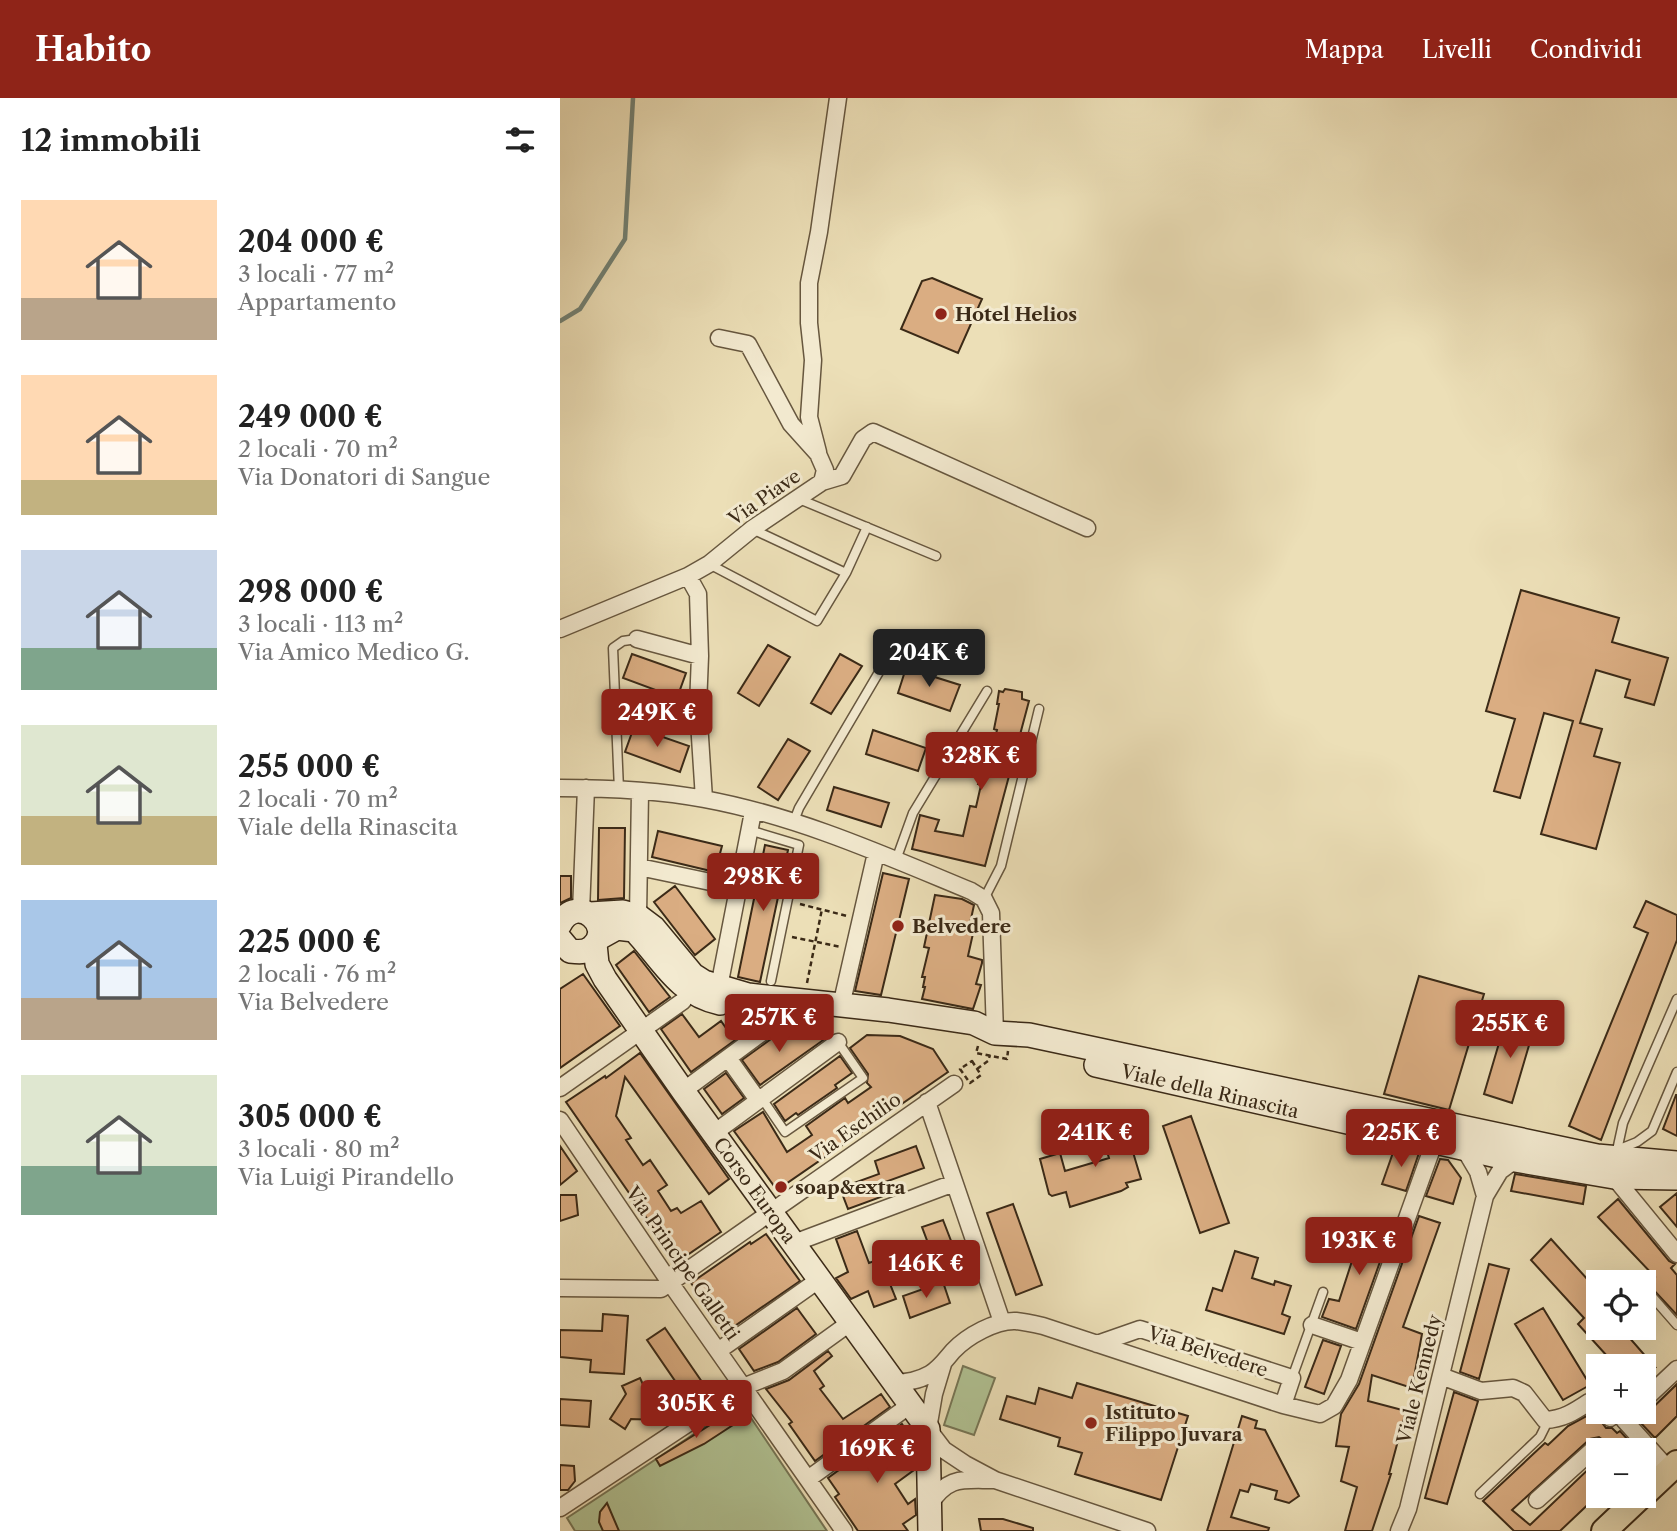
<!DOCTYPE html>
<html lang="it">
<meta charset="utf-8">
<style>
body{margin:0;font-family:"Libre Caslon Text",serif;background:#f2f2f2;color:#222;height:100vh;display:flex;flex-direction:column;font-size:26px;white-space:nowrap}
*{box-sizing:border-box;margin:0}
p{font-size:23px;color:#767676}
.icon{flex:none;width:38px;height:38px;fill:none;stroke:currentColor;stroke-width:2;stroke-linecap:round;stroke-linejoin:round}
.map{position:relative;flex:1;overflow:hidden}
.drawer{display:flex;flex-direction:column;background:#fff;width:560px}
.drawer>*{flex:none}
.fabs{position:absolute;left:1026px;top:1172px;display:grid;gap:14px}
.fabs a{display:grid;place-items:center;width:70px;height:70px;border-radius:0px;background:#fff;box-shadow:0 7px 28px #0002;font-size:35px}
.price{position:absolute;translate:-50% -60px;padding:0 16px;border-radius:7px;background:#8f2418;color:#fff;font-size:23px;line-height:46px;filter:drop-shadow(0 2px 4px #0008)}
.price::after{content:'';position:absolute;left:50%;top:42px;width:21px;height:16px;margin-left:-10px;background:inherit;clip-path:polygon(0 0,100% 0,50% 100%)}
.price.on{background:#222;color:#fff}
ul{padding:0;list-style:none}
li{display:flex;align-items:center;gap:21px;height:175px;padding:0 21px}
li span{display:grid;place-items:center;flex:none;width:196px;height:140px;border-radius:0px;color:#555}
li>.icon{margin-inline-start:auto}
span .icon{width:84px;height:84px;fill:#fffc;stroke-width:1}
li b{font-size:30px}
h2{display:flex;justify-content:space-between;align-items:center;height:84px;padding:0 21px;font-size:30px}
header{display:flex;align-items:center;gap:42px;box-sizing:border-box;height:98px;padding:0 35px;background:#8f2418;color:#fff}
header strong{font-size:33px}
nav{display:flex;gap:38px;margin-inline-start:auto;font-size:24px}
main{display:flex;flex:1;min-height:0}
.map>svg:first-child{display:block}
.green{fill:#b1c394;stroke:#767656;stroke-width:2}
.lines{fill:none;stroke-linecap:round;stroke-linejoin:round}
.stream{stroke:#738275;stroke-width:4.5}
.building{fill:#daad82;stroke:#3b2a17;stroke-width:2}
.lane-casing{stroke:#67573f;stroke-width:11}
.street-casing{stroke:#67573f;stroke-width:19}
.secondary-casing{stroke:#3b2a17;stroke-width:26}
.primary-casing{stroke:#3b2a17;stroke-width:28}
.path{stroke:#3b2a17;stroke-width:2.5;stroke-dasharray:5 3.5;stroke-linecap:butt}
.lane{stroke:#f3ead0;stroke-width:8}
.street{stroke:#f3ead0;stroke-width:16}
.secondary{stroke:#f3ead0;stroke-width:23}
.primary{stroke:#ecdfb7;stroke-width:24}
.poi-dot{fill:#8f2418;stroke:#f3ead0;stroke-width:2.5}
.labels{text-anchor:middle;stroke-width:6;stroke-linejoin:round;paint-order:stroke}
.poi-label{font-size:19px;font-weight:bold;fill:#3b2a17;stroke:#f3ead0;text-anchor:start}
.street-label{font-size:19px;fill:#3b2a17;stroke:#f3ead0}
</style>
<header>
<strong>Habito</strong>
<nav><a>Mappa</a><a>Livelli</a><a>Condividi</a></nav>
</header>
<main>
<section class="drawer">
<h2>12 immobili<svg class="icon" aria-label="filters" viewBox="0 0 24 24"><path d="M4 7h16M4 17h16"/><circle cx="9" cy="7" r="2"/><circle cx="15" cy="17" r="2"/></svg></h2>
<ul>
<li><span style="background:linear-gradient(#ffd9b3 70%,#b9a48a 0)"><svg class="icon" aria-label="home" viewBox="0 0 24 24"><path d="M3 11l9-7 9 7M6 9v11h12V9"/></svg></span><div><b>204 000 €</b><p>3 locali · 77 m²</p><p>Appartamento</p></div></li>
<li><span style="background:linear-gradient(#ffd9b3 75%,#c2b280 0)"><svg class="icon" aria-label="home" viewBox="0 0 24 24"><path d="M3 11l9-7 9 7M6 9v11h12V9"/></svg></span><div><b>249 000 €</b><p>2 locali · 70 m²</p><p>Via Donatori di Sangue</p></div></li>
<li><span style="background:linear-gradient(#c9d6e8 70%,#7fa58c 0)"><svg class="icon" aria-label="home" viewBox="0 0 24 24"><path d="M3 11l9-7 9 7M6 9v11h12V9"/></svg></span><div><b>298 000 €</b><p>3 locali · 113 m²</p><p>Via Amico Medico G.</p></div></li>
<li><span style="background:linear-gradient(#dfe7d0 65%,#c2b280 0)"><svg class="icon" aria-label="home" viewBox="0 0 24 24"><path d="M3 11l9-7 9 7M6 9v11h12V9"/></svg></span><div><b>255 000 €</b><p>2 locali · 70 m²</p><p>Viale della Rinascita</p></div></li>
<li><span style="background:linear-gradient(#a9c7e8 70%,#b9a48a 0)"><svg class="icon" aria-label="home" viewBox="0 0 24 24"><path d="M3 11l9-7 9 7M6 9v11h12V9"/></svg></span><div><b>225 000 €</b><p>2 locali · 76 m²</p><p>Via Belvedere</p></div></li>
<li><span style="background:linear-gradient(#dfe7d0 65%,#7fa58c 0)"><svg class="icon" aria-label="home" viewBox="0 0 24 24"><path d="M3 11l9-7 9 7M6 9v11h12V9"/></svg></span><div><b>305 000 €</b><p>3 locali · 80 m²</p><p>Via Luigi Pirandello</p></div></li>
</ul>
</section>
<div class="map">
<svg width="1117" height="1433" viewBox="0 0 1117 1433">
<rect width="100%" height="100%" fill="#ecdfb7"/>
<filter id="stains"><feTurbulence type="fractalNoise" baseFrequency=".00286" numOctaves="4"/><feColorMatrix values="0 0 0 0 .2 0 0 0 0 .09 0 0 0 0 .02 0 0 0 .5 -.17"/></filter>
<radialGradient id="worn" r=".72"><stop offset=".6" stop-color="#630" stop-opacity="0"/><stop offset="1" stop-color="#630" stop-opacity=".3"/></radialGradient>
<path class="green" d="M 403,1268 L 435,1280 L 414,1337 L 384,1327 Z
M 181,1305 L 267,1433 L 15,1433 L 7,1420 Z"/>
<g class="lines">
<path class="stream" d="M 0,223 L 20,211 L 65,141 L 73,0"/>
</g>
<path class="building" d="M 372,180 L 422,201 L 398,255 L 341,231 L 362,183 Z
M 961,492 L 1059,520 L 1052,544 L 1108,560 L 1094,607 L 1065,599 L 1070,582 L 1036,572 L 1020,625 L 1042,631 L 1034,658 L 1060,665 L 1036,751 L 981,736 L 1013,623 L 984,615 L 960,700 L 934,693 L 955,621 L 926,613 Z
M 208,547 L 230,559 L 199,608 L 178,595 Z
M 72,556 L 126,575 L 117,600 L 63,580 Z
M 280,556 L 302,568 L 271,616 L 251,605 Z
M 346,570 L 400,587 L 390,613 L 338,595 Z
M 445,591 L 462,594 L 462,601 L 469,603 L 425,768 L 352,751 L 360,717 L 379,722 L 375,733 L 403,738 L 410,708 L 416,709 L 421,687 L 418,686 L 427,652 L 432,653 L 437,632 L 434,631 L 439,606 L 437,606 L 439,593 L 443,594 Z
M 74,629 L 129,648 L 120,674 L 65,654 Z
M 313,632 L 366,650 L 358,673 L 306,656 Z
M 228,641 L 250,653 L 218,702 L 198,689 Z
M 274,689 L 329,705 L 321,729 L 267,712 Z
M 39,730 L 65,730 L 64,800 L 38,802 Z
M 98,733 L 162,748 L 155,774 L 92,759 Z
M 205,747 L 228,752 L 200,884 L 178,879 Z
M 323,775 L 349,781 L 321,897 L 295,893 Z
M 0,778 L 11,778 L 11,800 L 0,805 Z
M 115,788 L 155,841 L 135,857 L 94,804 Z
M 375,797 L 402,801 L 414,807 L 409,830 L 414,831 L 408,858 L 422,862 L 422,865 L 416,886 L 421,887 L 413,911 L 362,901 L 365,889 L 363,889 L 365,879 L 362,879 L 369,850 L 364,849 Z
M 1086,803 L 1117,817 L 1117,842 L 1041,1042 L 1009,1028 L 1088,835 L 1074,829 Z
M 74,853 L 110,899 L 89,914 L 56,867 Z
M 23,876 L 60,928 L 0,970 L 0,891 Z
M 859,878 L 924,896 L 889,1012 L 824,996 Z
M 122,916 L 139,939 L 161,923 L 166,930 L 170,928 L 178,940 L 131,974 L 101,931 Z
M 947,918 L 975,927 L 952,1005 L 924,996 Z
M 218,936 L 269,938 L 200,987 L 182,962 Z
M 307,937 L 340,938 L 373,951 L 388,974 L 217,1092 L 174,1033 L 203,1014 L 227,1054 L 252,1037 L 246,1028 L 285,1000 L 288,1005 L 311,989 L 307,985 L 308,976 L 290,950 Z
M 80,955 L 169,1081 L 149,1096 L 65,979 L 56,1018 L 71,1040 L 66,1042 L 83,1067 L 90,1062 L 107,1087 L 98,1093 L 111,1113 L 117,1110 L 121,1115 L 141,1103 L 161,1134 L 117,1164 L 6,1004 L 45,978 L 46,980 Z
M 280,958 L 292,975 L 275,987 L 277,990 L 238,1017 L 236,1015 L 225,1023 L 214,1006 Z
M 166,975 L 184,1000 L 162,1016 L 144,991 Z
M 1116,997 L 1117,997 L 1117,1038 L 1103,1031 Z
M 631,1018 L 669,1125 L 640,1135 L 603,1028 Z
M 554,1020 L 556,1026 L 564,1024 L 581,1081 L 566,1085 L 568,1089 L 561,1093 L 510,1109 L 506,1094 L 492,1098 L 489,1096 L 480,1061 L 500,1055 L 505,1073 L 549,1060 L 538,1025 Z
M 0,1048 L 17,1073 L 0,1087 Z
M 356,1048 L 364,1070 L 325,1084 L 329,1096 L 288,1111 L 280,1090 L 319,1076 L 315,1063 Z
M 835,1049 L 859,1055 L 846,1093 L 822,1086 Z
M 880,1061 L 888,1062 L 901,1080 L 893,1106 L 866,1098 Z
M 955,1076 L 1026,1088 L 1023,1106 L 951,1093 Z
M 1117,1095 L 1117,1129 L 1100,1109 Z
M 0,1097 L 16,1097 L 18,1117 L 0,1123 Z
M 1058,1101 L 1109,1163 L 1115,1166 L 1111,1170 L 1117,1177 L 1117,1217 L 1088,1186 L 1095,1179 L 1038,1119 Z
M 453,1106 L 482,1187 L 456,1197 L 427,1115 Z
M 859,1118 L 880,1125 L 843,1229 L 862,1236 L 852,1290 L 812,1277 L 808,1303 L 846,1313 L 829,1376 L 831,1376 L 812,1433 L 785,1433 L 797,1389 L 781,1383 L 789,1349 L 776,1348 L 781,1316 L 799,1286 Z
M 383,1122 L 398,1161 L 377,1169 L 362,1129 Z
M 805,1123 L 831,1133 L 796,1231 L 762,1219 L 769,1201 L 779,1203 Z
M 297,1133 L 309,1165 L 320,1161 L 336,1201 L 314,1209 L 308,1193 L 291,1201 L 276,1180 L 288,1174 L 276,1141 Z
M 206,1136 L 240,1183 L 166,1234 L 131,1185 L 190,1144 L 191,1146 Z
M 991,1141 L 1038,1193 L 1038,1230 L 1061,1230 L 1095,1269 L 1073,1269 L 1071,1265 L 1064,1269 L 1057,1269 L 1018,1226 L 1024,1220 L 971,1162 Z
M 675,1153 L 698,1160 L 692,1180 L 714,1187 L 715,1183 L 731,1188 L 722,1216 L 730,1219 L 724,1236 L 646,1212 L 653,1190 L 662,1193 Z
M 929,1166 L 949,1171 L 919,1281 L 900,1274 Z
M 383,1184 L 390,1205 L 350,1220 L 343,1198 Z
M 237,1210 L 256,1236 L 218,1264 L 194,1273 L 179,1251 Z
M 983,1210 L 1030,1287 L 1003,1302 L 955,1226 Z
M 43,1216 L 68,1218 L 64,1276 L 30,1274 L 31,1262 L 0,1259 L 0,1232 L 42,1233 Z
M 105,1230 L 151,1297 L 133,1309 L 87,1242 Z
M 763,1242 L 781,1248 L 764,1296 L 745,1289 Z
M 268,1253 L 272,1258 L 254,1273 L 264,1288 L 260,1291 L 283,1321 L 321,1296 L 330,1309 L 255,1363 L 229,1326 L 232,1324 L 206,1291 L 229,1282 Z
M 80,1280 L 92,1306 L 99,1306 L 99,1322 L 71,1321 L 65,1331 L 50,1321 L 66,1296 L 62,1288 Z
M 517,1285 L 628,1318 L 601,1402 L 515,1376 L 522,1355 L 498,1348 L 500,1340 L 440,1321 L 447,1298 L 475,1306 L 479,1290 L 512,1300 Z
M 1117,1286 L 1117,1318 L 1095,1340 L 1079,1323 Z
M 894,1294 L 918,1303 L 887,1406 L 865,1400 Z
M 0,1301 L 31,1303 L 29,1329 L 0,1327 Z
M 1032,1315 L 1035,1315 L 1046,1330 L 1052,1330 L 1057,1335 L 1060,1333 L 1078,1353 L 1046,1353 L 1043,1342 L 1039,1339 L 1030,1341 L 952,1412 L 970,1427 L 1038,1362 L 1038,1397 L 1000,1433 L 954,1433 L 923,1403 L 985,1345 L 988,1347 L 1008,1328 Z
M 166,1317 L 173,1327 L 144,1346 L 100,1368 L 96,1361 Z
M 682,1318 L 697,1323 L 695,1330 L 705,1332 L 739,1398 L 729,1405 L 715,1401 L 717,1393 L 691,1386 L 688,1394 L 680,1392 L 671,1419 L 709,1430 L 708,1433 L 647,1433 Z
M 342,1326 L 350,1338 L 348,1339 L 354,1364 L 350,1367 L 354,1372 L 335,1386 L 348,1406 L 355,1401 L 356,1417 L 343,1426 L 348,1433 L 298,1433 L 275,1399 L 279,1396 L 268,1380 Z
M 0,1367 L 14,1368 L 15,1383 L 8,1392 L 0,1392 Z
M 47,1405 L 59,1433 L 43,1433 L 39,1424 L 40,1414 Z
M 419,1421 L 443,1421 L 473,1430 L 473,1433 L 421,1433 Z"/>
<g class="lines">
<defs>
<path id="lane" d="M 239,401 L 376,458
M 149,466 L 257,523 L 286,475 L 192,431
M 286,475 L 307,429
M 55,608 L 138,608
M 59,692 L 53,550 L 63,543 L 77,541
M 234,723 L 239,710 L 322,569
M 189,732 L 239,747 L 211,883
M 336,762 L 353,715 L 427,593
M 424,801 L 441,768 L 479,611
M 201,999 L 225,1034 L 303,980 L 278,944
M 1057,1052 L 1077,1044 L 1092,1033 L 1117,974
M 1056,1057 L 1063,1025 L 1117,901
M 1089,1195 L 1117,1227
M 732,1280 L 763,1194
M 920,1396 L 980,1339 L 985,1329 L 985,1322"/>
<path id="street" d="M 258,354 L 249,319 L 253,262 L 249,225 L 249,185 L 259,134 L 278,0
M 262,384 L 282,378 L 303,341 L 313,334 L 527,430
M 128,478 L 138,496 L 140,558 L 138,608 L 144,701
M 0,531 L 128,478 L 149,466 L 192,431 L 262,384 L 265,372 L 258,356 L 231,326 L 188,246 L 159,240
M 77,541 L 140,558
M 0,690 C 47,690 97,692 144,701 C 237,718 324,757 411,793 L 424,801 L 431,815 L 435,935
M 79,769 L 179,790
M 21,813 L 26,690
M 78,818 L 80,694
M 159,889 L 193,714
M 281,908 L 316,755
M 168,960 L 198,1002
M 0,990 L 123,903
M 123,993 L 211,928
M 367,1004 L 442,1224
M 0,1022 L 111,1186 L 284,1433
M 154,1035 L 278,944
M 905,1052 L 918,1074 L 925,1098 L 940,1073 L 955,1062
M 1054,1079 L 1117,1156
M 234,1145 L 394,1085
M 0,1190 L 101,1191 L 394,986
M 752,1227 L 802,1244
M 537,1246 L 580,1231 L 732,1280 L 723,1307
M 158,1253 L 260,1181
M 383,1266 L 374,1296 L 368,1331 L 384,1352 L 405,1366 L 435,1382 L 587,1433
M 881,1278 L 921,1293 L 953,1290 L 964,1295 L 985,1322 C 1003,1321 1014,1314 1029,1304 L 1038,1305
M 334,1285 C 347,1284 358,1283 370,1276 C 380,1270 386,1261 393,1253 C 407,1238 436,1222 456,1223 C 465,1224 474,1226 483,1228 L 723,1307 L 760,1316 L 774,1308 L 789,1282 L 874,1045
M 1083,1303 L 1117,1271
M 1045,1314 L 1050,1320
M 1071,1314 L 1064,1322 L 1109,1372
M 248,1381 L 350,1307
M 977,1402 L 1036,1349
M 369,1407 C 388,1378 401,1382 433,1382
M 0,1410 L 183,1289 L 223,1273 L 291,1224
M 839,1433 L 848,1411 L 925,1098"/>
<path id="secondary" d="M 30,816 L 63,814 L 78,818 L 94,830 L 133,877 L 144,884 L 188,897 L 328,912 L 414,925 L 435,935 L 469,937 L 1037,1058 L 1117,1065
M 0,826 C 17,794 56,829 32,849 C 26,855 18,854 10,853 L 0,841
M 39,840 L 57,830 L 74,832 C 102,861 117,896 160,905
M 35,846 L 37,866 L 45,881 L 123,993 L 368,1331 L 370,1433
M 536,967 L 955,1062 L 1054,1079 L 1117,1080"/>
<path id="primary" d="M 1083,1397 L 1117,1365
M 1044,1433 L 1081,1398"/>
</defs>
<use href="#lane" class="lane-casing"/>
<use href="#street" class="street-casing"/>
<use href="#secondary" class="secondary-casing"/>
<use href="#primary" class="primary-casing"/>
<path class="path" d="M 240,806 L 287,818
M 232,839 L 281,849
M 247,885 L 262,811
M 172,920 L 189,924
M 418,948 L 416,955 L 447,961 L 448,953
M 412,963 L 421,977 L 410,985 L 400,971 Z
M 417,971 L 428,963 L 430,957"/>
<use href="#lane" class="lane"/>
<use href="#street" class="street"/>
<use href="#secondary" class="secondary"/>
<use href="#primary" class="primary"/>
</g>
<g class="poi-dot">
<circle cx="381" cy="216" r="7"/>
<circle cx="338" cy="828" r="7"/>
<circle cx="221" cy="1089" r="7"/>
<circle cx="531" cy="1325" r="7"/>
</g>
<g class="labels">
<g class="poi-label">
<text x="395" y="223">Hotel Helios</text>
<text x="352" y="835">Belvedere</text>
<text x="235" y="1096">soap&amp;extra</text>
<text x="545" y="1321">Istituto<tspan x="545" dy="22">Filippo Juvara</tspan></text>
</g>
<g class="street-label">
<text transform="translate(204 399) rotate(-35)" y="7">Via Piave</text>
<text transform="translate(650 993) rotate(13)" y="7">Viale della Rinascita</text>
<text transform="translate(295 1029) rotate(-35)" y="7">Via Eschilio</text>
<text transform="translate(195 1092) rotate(54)" y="7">Corso Europa</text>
<text transform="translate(123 1165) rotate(55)" y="7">Via Principe Galletti</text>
<text transform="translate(648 1253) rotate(18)" y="7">Via Belvedere</text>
<text transform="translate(859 1281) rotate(-76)" y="7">Viale Kennedy</text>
</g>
</g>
<rect width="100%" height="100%" filter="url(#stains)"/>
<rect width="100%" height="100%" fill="url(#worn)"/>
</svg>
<div class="fabs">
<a><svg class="icon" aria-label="locate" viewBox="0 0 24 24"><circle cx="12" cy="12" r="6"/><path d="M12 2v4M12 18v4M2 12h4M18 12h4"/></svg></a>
<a>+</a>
<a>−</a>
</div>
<b class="price on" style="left:369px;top:591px">204K €</b>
<b class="price" style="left:97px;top:651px">249K €</b>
<b class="price" style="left:421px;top:694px">328K €</b>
<b class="price" style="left:203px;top:815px">298K €</b>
<b class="price" style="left:219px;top:956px">257K €</b>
<b class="price" style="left:950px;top:962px">255K €</b>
<b class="price" style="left:535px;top:1071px">241K €</b>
<b class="price" style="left:841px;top:1071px">225K €</b>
<b class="price" style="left:799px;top:1179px">193K €</b>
<b class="price" style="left:366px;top:1202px">146K €</b>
<b class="price" style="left:136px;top:1342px">305K €</b>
<b class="price" style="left:317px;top:1387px">169K €</b>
</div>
</main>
